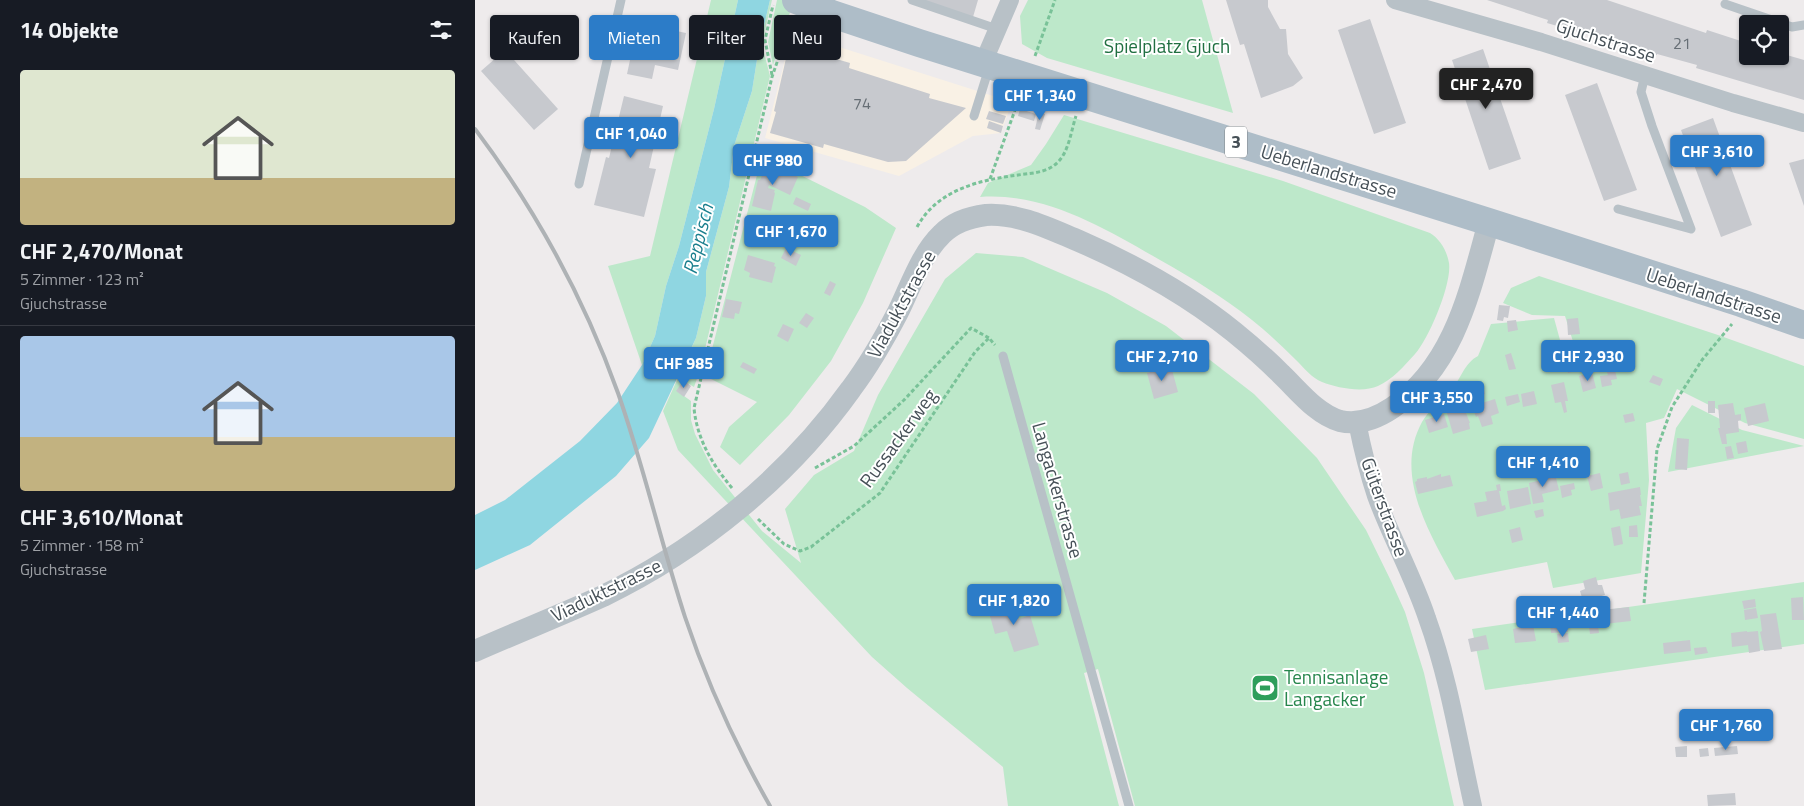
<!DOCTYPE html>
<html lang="de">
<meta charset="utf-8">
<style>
body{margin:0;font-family:"Titillium Web",sans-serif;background:#20242c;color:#f1f3f6;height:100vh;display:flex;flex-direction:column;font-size:19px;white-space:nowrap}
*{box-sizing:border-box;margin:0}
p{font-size:16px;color:#9ea1a6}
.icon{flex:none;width:28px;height:28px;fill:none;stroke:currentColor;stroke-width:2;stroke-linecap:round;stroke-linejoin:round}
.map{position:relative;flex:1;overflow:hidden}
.panel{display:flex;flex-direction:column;background:#171b24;width:475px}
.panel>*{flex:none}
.guide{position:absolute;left:15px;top:15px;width:475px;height:45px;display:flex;gap:10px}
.buttons{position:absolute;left:1264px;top:15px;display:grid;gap:10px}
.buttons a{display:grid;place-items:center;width:50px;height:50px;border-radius:5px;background:#171b24;box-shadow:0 1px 4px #0004;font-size:25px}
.price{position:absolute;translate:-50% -42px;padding:0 11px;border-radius:5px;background:#2c7cc8;color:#fff;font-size:16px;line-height:32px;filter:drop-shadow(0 1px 2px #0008)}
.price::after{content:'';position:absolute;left:50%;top:30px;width:15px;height:11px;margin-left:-8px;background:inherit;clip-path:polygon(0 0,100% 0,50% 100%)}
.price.selected{background:#222;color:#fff}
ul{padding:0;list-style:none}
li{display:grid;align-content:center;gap:10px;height:265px;padding:0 20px}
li+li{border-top:1px solid #363941}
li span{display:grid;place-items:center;height:155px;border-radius:5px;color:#555}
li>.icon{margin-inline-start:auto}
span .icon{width:90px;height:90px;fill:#fffc;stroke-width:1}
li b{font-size:21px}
h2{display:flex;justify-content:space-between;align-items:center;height:60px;padding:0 20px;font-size:21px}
.pill{padding:0 18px;border-radius:5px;background:#171b24;box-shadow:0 1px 4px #0004;font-size:18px;line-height:45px}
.pill.selected{background:#2c7cc8;color:#fff}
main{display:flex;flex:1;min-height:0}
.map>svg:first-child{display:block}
.commercial{fill:#f9f1e5}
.green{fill:#bde8ca}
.water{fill:#8fd6e1}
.building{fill:#c7c9ce}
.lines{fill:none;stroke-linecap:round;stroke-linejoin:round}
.path{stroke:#79c298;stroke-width:3;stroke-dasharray:4 2.5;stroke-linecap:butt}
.service{stroke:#b8c1c7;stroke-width:9}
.minor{stroke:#b8c1c7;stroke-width:18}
.tertiary{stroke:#b8c1c7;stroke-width:22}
.primary{stroke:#aebdc8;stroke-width:28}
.rail{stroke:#aeb2b5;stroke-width:4}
.labels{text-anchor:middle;stroke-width:4;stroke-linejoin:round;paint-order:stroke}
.number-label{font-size:16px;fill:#666e75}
.shield{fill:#fff;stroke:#7e8489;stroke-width:1}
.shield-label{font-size:18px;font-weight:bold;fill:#465057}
.street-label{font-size:19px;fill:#465057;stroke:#fff}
.park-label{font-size:19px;fill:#206f41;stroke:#fff}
.leisure-label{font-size:19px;fill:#27864d;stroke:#fff;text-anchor:start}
.water-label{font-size:20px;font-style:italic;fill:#1a7f8e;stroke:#fff}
</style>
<main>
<section class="panel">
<h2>14 Objekte<svg class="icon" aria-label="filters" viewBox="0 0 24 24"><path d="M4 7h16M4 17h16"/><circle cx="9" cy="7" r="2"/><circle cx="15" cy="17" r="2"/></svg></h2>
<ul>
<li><span style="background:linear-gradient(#dfe7d0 70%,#c2b280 0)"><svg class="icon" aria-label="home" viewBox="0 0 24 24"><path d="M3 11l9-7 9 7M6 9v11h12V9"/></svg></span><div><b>CHF 2,470/Monat</b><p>5 Zimmer · 123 m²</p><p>Gjuchstrasse</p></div></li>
<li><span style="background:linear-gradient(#a9c7e8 65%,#c2b280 0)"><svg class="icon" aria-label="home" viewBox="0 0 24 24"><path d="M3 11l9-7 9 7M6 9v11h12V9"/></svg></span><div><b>CHF 3,610/Monat</b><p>5 Zimmer · 158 m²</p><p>Gjuchstrasse</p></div></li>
</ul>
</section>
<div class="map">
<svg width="1329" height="806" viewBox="0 0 1329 806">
<rect width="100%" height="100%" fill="#eeebec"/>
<path class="commercial" d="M 317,32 L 537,102 L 526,133 L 498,136 L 424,176 L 290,138 Z"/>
<path class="green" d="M 236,0 L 263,0 L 239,109 L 204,246 L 191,286 L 180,336 L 167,365 L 133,266 L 175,256 Z
M 295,0 L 297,0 L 288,39 L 288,49 L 295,76 L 225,370 L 219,387 L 209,381 L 202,391 L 216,401 L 216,420 L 220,434 L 238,470 L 287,531 L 326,563 L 310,509 L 339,475 L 379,451 L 403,395 L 470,279 L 501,253 L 548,257 L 632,293 L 691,326 L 779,394 L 842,458 L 891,530 L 916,581 L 930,612 L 949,673 L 979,806 L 660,806 L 623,669 L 609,673 L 644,806 L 533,806 L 528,767 L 432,688 L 397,657 L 203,450 L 188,411 L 221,338 L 231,296 L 231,272 L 254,187 L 259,146 L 277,91 L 284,47 Z
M 302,0 L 319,0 L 298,65 L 293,42 Z
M 553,0 L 727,0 L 758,113 L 572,58 L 547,44 L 545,16 Z
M 589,115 L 808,181 L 955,233 C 965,239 972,251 974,263 C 977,284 954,338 940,354 C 930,365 917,380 903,386 C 888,393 862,388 847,382 C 837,378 829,368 821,360 C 807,346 792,332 777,320 C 748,297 717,278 685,260 C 631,229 570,192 505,197 L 513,183 L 556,165 L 571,144 Z
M 287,156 L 390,207 L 421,228 L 388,303 L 356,361 L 314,415 L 265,465 L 245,447 L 254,427 L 282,402 L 230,376 Z
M 1064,276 L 1243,335 L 1329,366 L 1329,439 L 1270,423 L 1202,389 L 1189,418 L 1171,423 L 1174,480 L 1166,573 L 1078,588 L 1072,562 L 980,580 C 955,534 918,475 947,422 C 954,410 965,401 975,391 C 986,380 989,363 1003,356 L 1016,324 L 1079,318 L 1088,351 L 1101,351 L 1090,316 L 1057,315 L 1028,303 L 1036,288 Z
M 1217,405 L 1267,430 L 1329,446 L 1193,472 L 1201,428 Z
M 1329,582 L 1329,644 L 1010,690 L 997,629 Z"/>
<path class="water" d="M 263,0 L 295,0 L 284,47 L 277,91 L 259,146 L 254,187 L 231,272 L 231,296 L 221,338 L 174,438 L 141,476 L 55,545 L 0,570 L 0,515 L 30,500 L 105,441 L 142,403 L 167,365 L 180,336 L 191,286 L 204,246 L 239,109 Z"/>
<path class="building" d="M 447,0 L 503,0 L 498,17 Z
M 751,0 L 793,0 L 793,7 L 805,29 L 811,29 L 813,54 L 828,78 L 818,86 L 786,98 L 769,44 L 765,45 Z
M 1012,0 L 1132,0 L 1231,33 L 1232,30 L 1272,43 L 1272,56 L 1305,56 L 1305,53 L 1329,60 L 1329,100 L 1221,68 L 1222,65 L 1182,54 L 1182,55 L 1072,23 L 1073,20 Z
M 895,19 L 931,123 L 899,134 L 863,30 Z
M 163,23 L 211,33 L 203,70 L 180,65 L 177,79 L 152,74 Z
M 1008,49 L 1046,159 L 1014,170 L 977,60 Z
M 30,50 L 83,109 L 59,130 L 6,71 Z
M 334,51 L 375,63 L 374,68 L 455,94 L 454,98 L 491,108 L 431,161 L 413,162 L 349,144 L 348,148 L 295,133 L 301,112 L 299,111 L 312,54 L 331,60 Z
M 1122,83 L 1162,190 L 1129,201 L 1090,95 Z
M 149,96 L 188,106 L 174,168 L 181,169 L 169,217 L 119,205 L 131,157 L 134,158 Z
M 526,96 L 536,99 L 533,108 L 523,105 Z
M 545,109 L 561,114 L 559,121 L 543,116 Z
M 514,111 L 531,116 L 528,124 L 511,119 Z
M 564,112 L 570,114 L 565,130 L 560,129 Z
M 1238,118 L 1277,225 L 1246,237 L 1206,130 Z
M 514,121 L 528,126 L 526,133 L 512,128 Z
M 1329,159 L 1329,206 L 1314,163 Z
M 293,163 L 323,177 L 315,195 L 294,185 L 293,188 L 300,190 L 299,192 L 300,193 L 296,211 L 277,206 L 283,180 L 285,180 Z
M 321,197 L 336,204 L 333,211 L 318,204 Z
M 278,219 L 296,224 L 290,245 L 272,240 Z
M 311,248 L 326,255 L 321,266 L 306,258 Z
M 273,255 L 300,263 L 299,266 L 301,267 L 297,283 L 274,277 L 275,273 L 269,270 Z
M 355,281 L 361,284 L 355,296 L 349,293 Z
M 251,299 L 267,302 L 264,314 L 260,313 L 259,319 L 247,317 Z
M 1024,305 L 1035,306 L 1033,318 L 1029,317 L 1028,321 L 1022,320 Z
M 331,313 L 339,318 L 332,328 L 324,323 Z
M 1103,318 L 1105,334 L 1093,335 L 1092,319 Z
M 1041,320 L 1043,330 L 1033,332 L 1032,321 Z
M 308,324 L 319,329 L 313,342 L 302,336 Z
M 1036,353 L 1041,369 L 1034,370 L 1030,355 Z
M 1103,353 L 1108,369 L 1093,373 L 1090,363 L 1085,364 L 1083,359 L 1085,359 L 1084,356 Z
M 268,362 L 282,369 L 279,374 L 265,367 Z
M 696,366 L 703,392 L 679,399 L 672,373 Z
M 1140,370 L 1142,379 L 1136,380 L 1137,385 L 1127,387 L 1125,376 L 1133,375 L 1132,372 Z
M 1117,372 L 1121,388 L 1108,392 L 1104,376 Z
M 1178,375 L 1188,379 L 1185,386 L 1174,382 Z
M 209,380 L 216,386 L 209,397 L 201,391 Z
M 1089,382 L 1093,401 L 1090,401 L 1092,412 L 1089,413 L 1086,402 L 1080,403 L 1076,385 Z
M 1007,383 L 1010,394 L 996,398 L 993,386 Z
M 1059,391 L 1062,404 L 1048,407 L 1046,394 Z
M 1043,394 L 1045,402 L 1032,406 L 1030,397 Z
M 1020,399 L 1024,413 L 1016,416 L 1018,424 L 1007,427 L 1003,416 L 1001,417 L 997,406 Z
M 1233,401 L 1240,401 L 1240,413 L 1233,413 Z
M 1258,403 L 1260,415 L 1266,414 L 1266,420 L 1263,421 L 1264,432 L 1251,434 L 1252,444 L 1247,444 L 1243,428 L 1245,428 L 1243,405 Z
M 1290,403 L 1294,421 L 1273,426 L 1269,408 Z
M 989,408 L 995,423 L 994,423 L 995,429 L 978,434 L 972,413 Z
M 1158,413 L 1160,421 L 1150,423 L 1148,415 Z
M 969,414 L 973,427 L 954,433 L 950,420 Z
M 1202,438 L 1214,439 L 1212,470 L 1200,469 Z
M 1271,441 L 1273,452 L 1263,454 L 1261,443 Z
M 1256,446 L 1259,458 L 1252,459 L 1250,447 Z
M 1061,454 L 1063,465 L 1050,467 L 1048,456 Z
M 1153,472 L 1155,483 L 1146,485 L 1144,474 Z
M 1125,473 L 1128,488 L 1116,491 L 1112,476 Z
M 966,474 L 966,477 L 975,475 L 978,486 L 943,494 L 940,482 L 942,481 L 942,479 L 952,477 L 952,479 Z
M 1075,474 L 1076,478 L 1076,475 L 1080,474 L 1084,490 L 1067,494 L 1069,502 L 1058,504 L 1054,483 L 1071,479 L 1070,475 Z
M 1099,483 L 1100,489 L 1096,490 L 1097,495 L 1087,498 L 1085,486 Z
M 1025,484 L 1026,491 L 1024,491 L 1027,506 L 1030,505 L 1031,509 L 1028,511 L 1002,517 L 999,503 L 1012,501 L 1010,492 L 1022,490 L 1021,485 Z
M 1053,487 L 1056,504 L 1035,509 L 1032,491 Z
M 1165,487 L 1166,495 L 1165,495 L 1167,506 L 1164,506 L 1166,515 L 1146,519 L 1144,509 L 1135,511 L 1133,493 Z
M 1068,509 L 1069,516 L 1061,518 L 1059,511 Z
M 1162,525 L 1163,537 L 1154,537 L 1154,526 Z
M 1145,526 L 1148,544 L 1139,546 L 1136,528 Z
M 1045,527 L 1048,540 L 1037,543 L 1034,530 Z
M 1121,577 L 1123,585 L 1127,585 L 1130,595 L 1108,601 L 1105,591 L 1110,589 L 1108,581 Z
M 1328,597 L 1329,620 L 1317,620 L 1316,598 Z
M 1280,599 L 1281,607 L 1269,609 L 1267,601 Z
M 538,601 L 544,619 L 555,615 L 564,645 L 539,652 L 532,631 L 520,634 L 513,609 Z
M 1154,607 L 1156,621 L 1129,624 L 1127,610 Z
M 1281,608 L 1283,618 L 1270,620 L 1269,610 Z
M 1121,612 L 1124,633 L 1115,634 L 1112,613 Z
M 1301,613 L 1307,649 L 1289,651 L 1285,632 L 1287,631 L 1285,615 Z
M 1092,621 L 1093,632 L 1076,633 L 1075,623 Z
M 1058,624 L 1061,641 L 1040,643 L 1038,629 Z
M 1272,631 L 1272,632 L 1283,631 L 1285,651 L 1274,653 L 1273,645 L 1257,647 L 1256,633 Z
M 1093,633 L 1094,642 L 1083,643 L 1082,634 Z
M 1011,635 L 1014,649 L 996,652 L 993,639 Z
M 1215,640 L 1216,651 L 1189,654 L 1188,643 Z
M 1231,647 L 1233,653 L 1220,655 L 1219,648 Z
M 1212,746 L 1212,757 L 1201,757 L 1200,747 Z
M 1262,746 L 1263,754 L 1240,756 L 1239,748 Z
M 1233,748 L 1234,756 L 1225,757 L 1224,749 Z
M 1260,793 L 1261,805 L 1233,806 L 1232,795 Z"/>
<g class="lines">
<path class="path" d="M 560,56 L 580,0
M 297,75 L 290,40 L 298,5
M 515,179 L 544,99
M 442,227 C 462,190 504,180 543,175 C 557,173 572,173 583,162 C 594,151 596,131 601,116
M 340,468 L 379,446 L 429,400 L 496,328 L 514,338
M 257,488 C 237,464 222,439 219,408 L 297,77 L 315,24
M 283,519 L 309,544 L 325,551 L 336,547 L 405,493 L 500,352 L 514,338 L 520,345
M 1169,603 L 1182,449 L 1197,407 L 1227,360 L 1257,324"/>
<path class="service" d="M 437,0 L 522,29
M 1250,4 L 1317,27 L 1329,25
M 499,116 L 514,68
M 104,184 L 146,0
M 1143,209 L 1216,229 L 1177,126 L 1166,92 L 1170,75
M 528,356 L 654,806"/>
<path class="minor" d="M 920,0 L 1066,42 L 1258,103 L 1329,123
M 508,63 L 535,0
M 882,422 C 887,447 893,472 901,496 C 916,537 938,576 952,618 C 974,679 984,743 998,806"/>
<path class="tertiary" d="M 0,651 C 43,632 86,615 128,596 C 225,549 313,477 376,389 C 394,365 409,339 423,312 C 436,286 446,254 467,234 C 478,223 495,217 511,215 C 544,213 575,229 604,241 C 659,265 712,294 759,332 C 775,345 791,359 806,374 C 823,390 841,414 865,421 C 883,425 902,418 917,408 C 980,366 995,290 1014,222"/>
<path class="primary" d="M 321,0 L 357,14 L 444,43 L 1014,222 L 1266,303 L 1329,325"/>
<path class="rail" d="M 0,129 C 61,210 109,298 143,393 C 169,467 186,543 210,617 C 232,683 261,746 295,806"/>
</g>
<defs>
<symbol id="stadium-square" viewBox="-11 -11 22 22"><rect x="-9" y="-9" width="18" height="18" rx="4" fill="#2e9e5b" stroke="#fff"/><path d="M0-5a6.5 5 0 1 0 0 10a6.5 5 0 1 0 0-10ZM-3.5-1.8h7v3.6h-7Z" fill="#fff"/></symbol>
</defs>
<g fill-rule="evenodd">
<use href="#stadium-square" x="774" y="672" width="32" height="32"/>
</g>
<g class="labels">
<g class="number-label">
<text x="1207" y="49">21</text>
<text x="387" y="109">74</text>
</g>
<rect class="shield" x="750" y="126.5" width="22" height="31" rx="4"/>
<g class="shield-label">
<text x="761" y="148">3</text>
</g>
<g class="street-label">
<text transform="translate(1131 40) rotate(18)" y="7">Gjuchstrasse</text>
<text transform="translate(854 171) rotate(17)" y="7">Ueberlandstrasse</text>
<text transform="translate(1239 295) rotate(18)" y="7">Ueberlandstrasse</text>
<text transform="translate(426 304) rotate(-61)" y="7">Viaduktstrasse</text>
<text transform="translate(423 438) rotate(-54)" y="7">Russackerweg</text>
<text transform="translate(583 490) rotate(74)" y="7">Langackerstrasse</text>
<text transform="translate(910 507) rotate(70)" y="7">Güterstrasse</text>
<text transform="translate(131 590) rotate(-26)" y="7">Viaduktstrasse</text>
</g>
<g class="park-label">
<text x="692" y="53">Spielplatz Gjuch</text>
</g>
<g class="leisure-label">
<text x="809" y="684">Tennisanlage<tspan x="809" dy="22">Langacker</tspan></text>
</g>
<g class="water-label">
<text transform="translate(223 239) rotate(-76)" y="7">Reppisch</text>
</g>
</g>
</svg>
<div class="buttons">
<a><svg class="icon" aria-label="locate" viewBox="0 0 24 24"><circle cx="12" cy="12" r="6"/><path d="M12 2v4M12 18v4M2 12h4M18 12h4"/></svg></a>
</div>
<b class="price selected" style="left:1011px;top:110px">CHF 2,470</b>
<b class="price" style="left:565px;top:121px">CHF 1,340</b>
<b class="price" style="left:156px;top:159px">CHF 1,040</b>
<b class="price" style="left:1242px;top:177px">CHF 3,610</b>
<b class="price" style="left:298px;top:186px">CHF 980</b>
<b class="price" style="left:316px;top:257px">CHF 1,670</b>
<b class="price" style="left:687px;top:382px">CHF 2,710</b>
<b class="price" style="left:1113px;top:382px">CHF 2,930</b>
<b class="price" style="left:209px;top:389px">CHF 985</b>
<b class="price" style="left:962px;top:423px">CHF 3,550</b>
<b class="price" style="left:1068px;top:488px">CHF 1,410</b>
<b class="price" style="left:539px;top:626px">CHF 1,820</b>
<b class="price" style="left:1088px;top:638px">CHF 1,440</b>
<b class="price" style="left:1251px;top:751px">CHF 1,760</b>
<div class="guide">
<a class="pill">Kaufen</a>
<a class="pill selected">Mieten</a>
<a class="pill">Filter</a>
<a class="pill">Neu</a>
</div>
</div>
</main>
